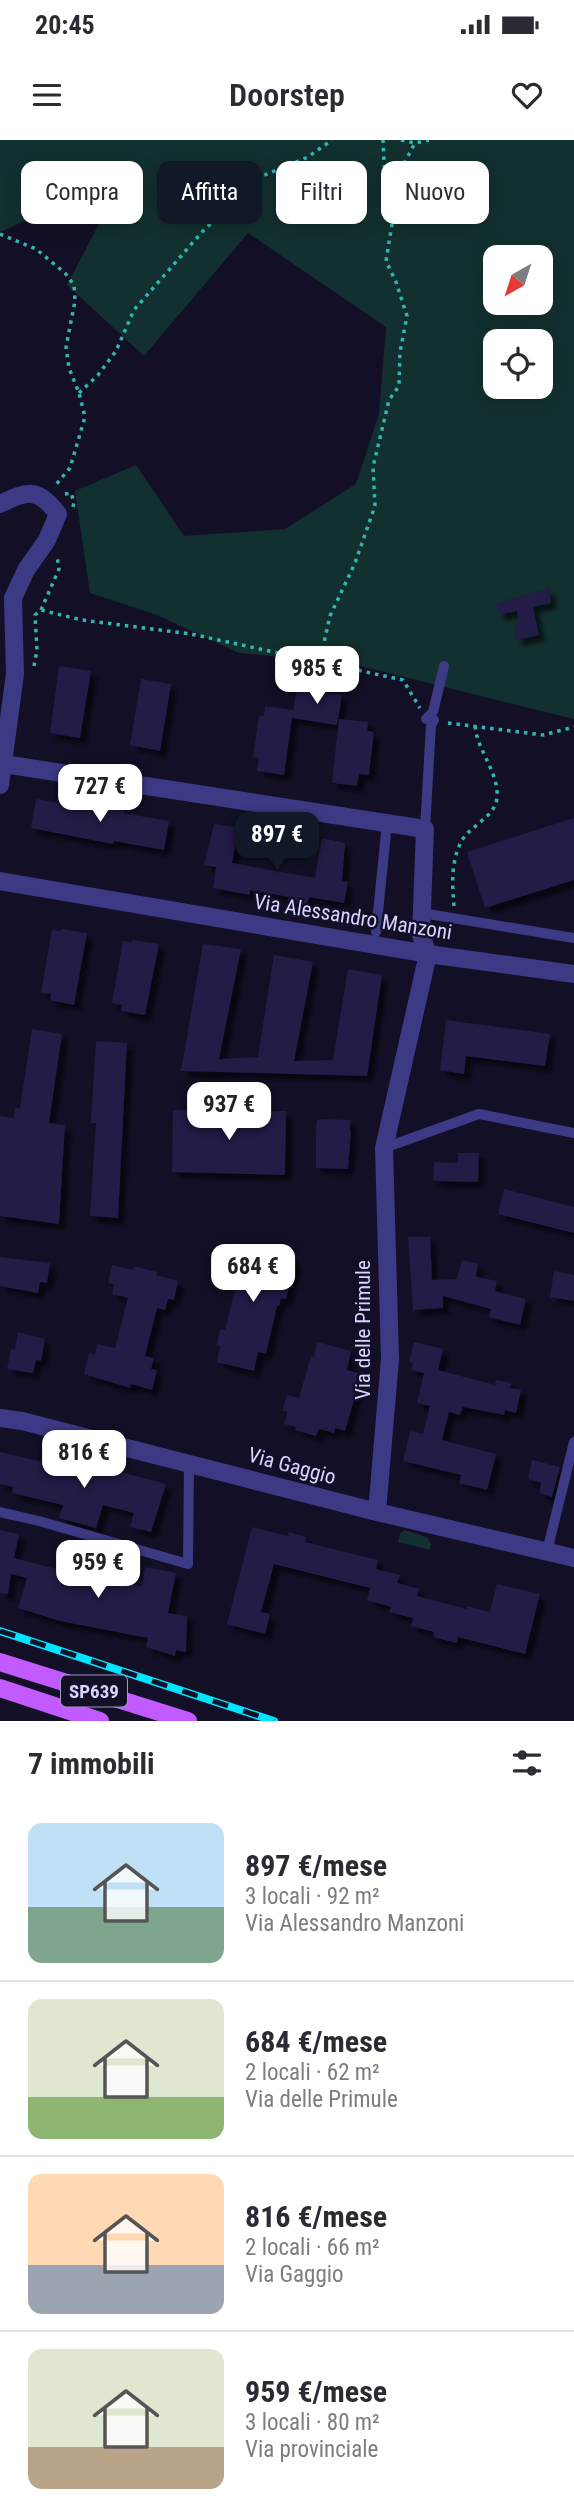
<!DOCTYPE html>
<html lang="it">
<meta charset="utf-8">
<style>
body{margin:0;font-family:"Roboto Condensed",sans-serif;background:#f7f7f7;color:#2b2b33;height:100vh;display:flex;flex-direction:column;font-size:26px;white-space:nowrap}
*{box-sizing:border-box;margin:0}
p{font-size:23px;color:#7c7c81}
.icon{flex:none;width:38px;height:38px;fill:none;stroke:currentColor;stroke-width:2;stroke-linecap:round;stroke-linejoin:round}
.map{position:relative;height:1581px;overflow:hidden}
.side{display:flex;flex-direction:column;background:#fff;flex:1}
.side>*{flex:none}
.guide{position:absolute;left:21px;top:21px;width:532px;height:63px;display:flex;gap:14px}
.needle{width:46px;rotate:219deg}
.buttons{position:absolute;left:483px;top:105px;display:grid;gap:14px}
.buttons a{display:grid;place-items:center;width:70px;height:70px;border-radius:14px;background:#fff;box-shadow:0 4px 18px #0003;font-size:35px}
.price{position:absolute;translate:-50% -60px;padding:0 16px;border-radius:14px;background:#fff;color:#222;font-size:23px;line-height:46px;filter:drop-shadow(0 2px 4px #0008)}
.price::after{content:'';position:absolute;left:50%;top:42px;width:21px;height:16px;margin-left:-10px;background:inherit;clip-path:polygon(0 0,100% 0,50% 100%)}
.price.current{background:#111827;color:#fff}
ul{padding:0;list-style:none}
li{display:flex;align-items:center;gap:21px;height:175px;padding:0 28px}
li+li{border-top:2px solid #e1e1e2}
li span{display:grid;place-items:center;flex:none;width:196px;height:140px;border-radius:14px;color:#555}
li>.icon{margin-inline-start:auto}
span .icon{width:84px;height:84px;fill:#fffc;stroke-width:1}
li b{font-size:30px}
h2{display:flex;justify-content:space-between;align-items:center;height:84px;padding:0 28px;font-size:30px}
.tag{padding:0 24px;border-radius:14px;background:#fff;box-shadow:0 4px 18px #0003;font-size:24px;line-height:63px}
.tag.current{background:#111827;color:#fff}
.status{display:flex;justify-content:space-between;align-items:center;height:49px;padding:0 35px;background:#fff;direction:ltr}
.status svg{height:19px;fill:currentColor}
header{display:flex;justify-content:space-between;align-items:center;height:91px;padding:0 28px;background:#fff;font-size:32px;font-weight:600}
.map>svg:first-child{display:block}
.green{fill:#12302f;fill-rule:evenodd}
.building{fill:#241b47;filter:url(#shadow)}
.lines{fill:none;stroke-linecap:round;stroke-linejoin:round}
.path{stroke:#2fb8b0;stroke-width:3.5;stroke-dasharray:3.5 5;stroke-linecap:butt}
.service{stroke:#3d3a85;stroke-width:10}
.minor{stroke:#3d3a85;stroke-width:18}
.primary{stroke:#c25bff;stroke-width:18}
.rail-casing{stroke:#00e5ff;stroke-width:8}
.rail{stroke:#130f26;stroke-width:5;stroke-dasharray:16;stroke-linecap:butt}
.labels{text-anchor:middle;stroke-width:5;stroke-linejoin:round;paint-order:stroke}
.shield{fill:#130f26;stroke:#9e99be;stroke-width:2}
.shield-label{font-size:19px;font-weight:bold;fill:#d9d4ff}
.street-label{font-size:21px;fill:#d9d4ff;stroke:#130f26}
</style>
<div class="status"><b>20:45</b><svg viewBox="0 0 49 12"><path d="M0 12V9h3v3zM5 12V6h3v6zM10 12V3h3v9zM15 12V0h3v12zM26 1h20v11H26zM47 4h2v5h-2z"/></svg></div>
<header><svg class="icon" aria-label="menu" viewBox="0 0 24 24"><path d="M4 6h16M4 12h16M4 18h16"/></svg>Doorstep<svg class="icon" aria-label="heart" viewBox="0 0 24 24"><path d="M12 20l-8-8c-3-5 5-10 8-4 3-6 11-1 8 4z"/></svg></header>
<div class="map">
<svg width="574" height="1581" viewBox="0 0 574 1581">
<defs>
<filter id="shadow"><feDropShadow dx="6" dy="6" stdDeviation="2" flood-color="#0009"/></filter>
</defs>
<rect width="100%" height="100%" fill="#130f26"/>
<path class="green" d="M 0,0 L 574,0 L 574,579 L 348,523 L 239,513 L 157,475 L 90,453 L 75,351 L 136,325 L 184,396 L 285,389 L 356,344 L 379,274 L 386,187 L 248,93 L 144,216 L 67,145 L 123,38 L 0,92 ZM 495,117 L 541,117 L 541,163 L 495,163 ZM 495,201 L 541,201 L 541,247 L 495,247 Z
M 404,1390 L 427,1397 L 431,1404 L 430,1410 L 398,1402 L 400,1394 Z"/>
<path class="building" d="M 549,448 L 551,463 L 533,467 L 539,495 L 516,500 L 515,483 L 519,483 L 517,471 L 499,475 L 496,463 Z
M 59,526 L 91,531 L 80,598 L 50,593 Z
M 141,539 L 171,544 L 160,611 L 130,605 Z
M 297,548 L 342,555 L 337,585 L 292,578 Z
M 265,566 L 293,570 L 284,635 L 257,631 L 259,618 L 253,617 L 259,576 L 264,576 Z
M 339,579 L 368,582 L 367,591 L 374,592 L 369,635 L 359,634 L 357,646 L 332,643 Z
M 36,659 L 81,667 L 82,662 L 124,669 L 124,673 L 169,681 L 164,710 L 114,701 L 113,704 L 31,688 Z
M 574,678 L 574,740 L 485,768 L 467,712 Z
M 214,684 L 238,688 L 232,723 L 315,738 L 322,698 L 345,703 L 342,741 L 348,742 L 344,763 L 309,757 L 307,765 L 288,762 L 289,757 L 250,750 L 250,755 L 213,748 L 216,727 L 204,725 Z
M 61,789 L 87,793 L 74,865 L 50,860 L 51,854 L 41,853 L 52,790 L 61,791 Z
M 132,800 L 159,804 L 145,875 L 121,871 L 122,865 L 112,863 L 123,801 L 132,802 Z
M 203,804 L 241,809 L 219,919 L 258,917 L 274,815 L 313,822 L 294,921 L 333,920 L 348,829 L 382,835 L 367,936 L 181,931 Z
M 446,880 L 550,894 L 545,926 L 466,916 L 464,934 L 440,930 Z
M 32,889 L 62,894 L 49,983 L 65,985 L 59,1084 L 0,1076 L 0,976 L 14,978 L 15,968 L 20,968 Z
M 96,901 L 127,903 L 118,1078 L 90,1076 L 96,983 L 91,983 Z
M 173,970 L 286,971 L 285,1035 L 172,1032 Z
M 321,979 L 350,980 L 350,991 L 351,991 L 348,1029 L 316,1028 L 316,991 L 317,980 Z
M 458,1013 L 479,1013 L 478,1042 L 433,1041 L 434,1022 L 458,1023 Z
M 504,1049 L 574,1067 L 574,1093 L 498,1074 Z
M 408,1097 L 430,1097 L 432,1140 L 457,1139 L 462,1120 L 478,1124 L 476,1135 L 477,1137 L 497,1141 L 495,1151 L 526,1159 L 520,1185 L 489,1177 L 491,1169 L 443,1156 L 443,1168 L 413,1170 Z
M 235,1103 L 293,1116 L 292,1121 L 295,1122 L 286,1159 L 281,1158 L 279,1166 L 277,1166 L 266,1214 L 258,1212 L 254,1231 L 217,1222 L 220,1206 L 217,1205 L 220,1189 L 225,1190 L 240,1131 L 225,1127 L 229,1111 L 233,1112 Z
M 0,1117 L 50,1123 L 47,1143 L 40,1142 L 38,1153 L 0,1146 Z
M 112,1125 L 133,1130 L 134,1126 L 157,1132 L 156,1135 L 178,1141 L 174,1160 L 168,1159 L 165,1170 L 157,1168 L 145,1216 L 154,1218 L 151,1229 L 157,1230 L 152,1250 L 131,1244 L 130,1248 L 84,1234 L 89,1213 L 95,1215 L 97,1204 L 115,1208 L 128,1158 L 112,1154 L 114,1144 L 108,1143 Z
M 554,1131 L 574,1135 L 574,1161 L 550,1157 Z
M 18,1192 L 45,1199 L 41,1221 L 36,1220 L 33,1233 L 7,1229 L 11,1209 L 15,1210 Z
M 317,1202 L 351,1211 L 347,1230 L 358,1233 L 356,1241 L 359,1242 L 345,1291 L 335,1288 L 334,1293 L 319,1289 L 316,1296 L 295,1290 L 296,1287 L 284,1284 L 287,1272 L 282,1271 L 287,1255 L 299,1258 L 311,1216 L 314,1217 Z
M 414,1202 L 443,1209 L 438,1230 L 495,1245 L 496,1240 L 511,1243 L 510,1248 L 521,1250 L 516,1273 L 505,1270 L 504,1275 L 463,1267 L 460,1275 L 449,1272 L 442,1300 L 496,1314 L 487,1350 L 459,1343 L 461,1335 L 403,1321 L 410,1291 L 423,1294 L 430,1266 L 417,1263 L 424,1233 L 411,1230 L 413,1223 L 409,1222 Z
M 0,1312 L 73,1329 L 76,1320 L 166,1344 L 151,1392 L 130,1387 L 134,1373 L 103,1365 L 96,1388 L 59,1378 L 63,1365 L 12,1353 L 13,1347 L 0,1344 Z
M 532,1320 L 560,1327 L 552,1357 L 539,1353 L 541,1343 L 528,1339 Z
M 252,1387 L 288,1396 L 289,1392 L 306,1397 L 305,1402 L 378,1420 L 376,1429 L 400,1435 L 397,1443 L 419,1449 L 417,1456 L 466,1469 L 467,1466 L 490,1472 L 497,1444 L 540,1454 L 525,1514 L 458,1497 L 457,1503 L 433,1497 L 434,1492 L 411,1486 L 413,1478 L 389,1472 L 391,1467 L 367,1460 L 370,1448 L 274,1424 L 261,1472 L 270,1474 L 265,1494 L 227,1484 Z
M 0,1390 L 19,1394 L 14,1418 L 93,1438 L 94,1436 L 142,1446 L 145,1427 L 176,1433 L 168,1473 L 187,1476 L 186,1512 L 176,1510 L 175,1516 L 146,1507 L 148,1498 L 60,1481 L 18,1468 L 27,1438 L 11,1434 L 8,1454 L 0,1453 Z"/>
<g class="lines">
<path class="path" d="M 401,0 L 415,3 L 429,0
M 385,40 L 402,27 L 415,3
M 0,94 L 36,109 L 65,133 L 74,145 L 75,161 L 66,207 L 69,228 L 79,253 L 85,277 L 70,328 L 54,347
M 79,253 L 98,235 L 116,211 L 134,170 L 202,92 L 260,37 L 308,17 L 332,0
M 65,354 L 71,353 L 74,362 L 73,367
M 41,470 L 59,429 L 57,416
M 332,524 L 323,507 L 330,476 L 355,423 L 375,366 L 373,327 L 389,260 L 399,246 L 400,212 L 407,176 L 396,142 L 386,121 L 392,84 L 385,40 L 383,0
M 34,526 L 37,510 L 35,475 L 41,470 L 82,480 L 191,494 L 403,540 L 420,568
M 448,583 L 543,595 L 574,587
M 454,766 C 452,744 451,722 461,702 C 470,685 496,677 497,657 C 499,633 477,610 475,586"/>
<path class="service" d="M 425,689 L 431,585 L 434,580 L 426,579 L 433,572 L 444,526
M 422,773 L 574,798
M 376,792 L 387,683
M 384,1008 L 479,974 L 574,993
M 0,1372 L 39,1381 L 188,1424 L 189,1323
M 547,1411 L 574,1302"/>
<path class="minor" d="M 0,364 C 28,350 38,348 58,374 L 47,400 L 26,430 L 13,458 L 15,534 L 0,645
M 4,624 L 425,689 L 421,795 L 428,814
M 0,741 L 428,814 L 574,834
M 0,1278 L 22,1281 L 377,1372 L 574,1418
M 377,1372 L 390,1219 L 384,1008 L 428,814"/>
<path class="primary" d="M 0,1522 L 188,1581
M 0,1548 L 100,1581"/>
<defs>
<path id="rail" d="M 0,1491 L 274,1581"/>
</defs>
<use href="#rail" class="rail-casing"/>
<use href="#rail" class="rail"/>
</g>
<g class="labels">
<rect class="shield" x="61" y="1535.5" width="66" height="31" rx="5"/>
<g class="shield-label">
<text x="94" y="1558">SP639</text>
</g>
<g class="street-label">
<text transform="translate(353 777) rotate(9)" y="7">Via Alessandro Manzoni</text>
<text transform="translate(363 1190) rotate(-90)" y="7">Via delle Primule</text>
<text transform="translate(292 1326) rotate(15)" y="7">Via Gaggio</text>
</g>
</g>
</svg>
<div class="buttons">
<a><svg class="needle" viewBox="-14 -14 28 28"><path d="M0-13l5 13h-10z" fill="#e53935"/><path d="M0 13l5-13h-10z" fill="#7c7c81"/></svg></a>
<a><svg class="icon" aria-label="locate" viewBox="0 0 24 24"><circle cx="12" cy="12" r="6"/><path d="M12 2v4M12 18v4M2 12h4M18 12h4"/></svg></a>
</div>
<b class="price" style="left:317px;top:566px">985 €</b>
<b class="price" style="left:100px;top:684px">727 €</b>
<b class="price current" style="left:277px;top:732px">897 €</b>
<b class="price" style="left:229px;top:1002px">937 €</b>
<b class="price" style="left:253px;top:1164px">684 €</b>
<b class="price" style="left:84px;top:1350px">816 €</b>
<b class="price" style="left:98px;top:1460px">959 €</b>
<div class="guide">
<a class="tag">Compra</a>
<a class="tag current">Affitta</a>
<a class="tag">Filtri</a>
<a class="tag">Nuovo</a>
</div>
</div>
<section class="side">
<h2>7 immobili<svg class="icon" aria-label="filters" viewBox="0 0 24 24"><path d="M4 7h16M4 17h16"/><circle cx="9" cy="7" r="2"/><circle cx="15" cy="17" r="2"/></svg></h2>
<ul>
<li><span style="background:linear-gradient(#bfe0f5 60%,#7fa58c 0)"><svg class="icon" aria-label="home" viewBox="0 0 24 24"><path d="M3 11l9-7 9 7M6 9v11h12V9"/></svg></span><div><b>897 €/mese</b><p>3 locali · 92 m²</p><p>Via Alessandro Manzoni</p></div></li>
<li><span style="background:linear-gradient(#dfe7d0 70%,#8fb573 0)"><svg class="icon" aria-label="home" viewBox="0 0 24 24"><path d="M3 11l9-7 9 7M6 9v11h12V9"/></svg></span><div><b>684 €/mese</b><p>2 locali · 62 m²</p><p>Via delle Primule</p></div></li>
<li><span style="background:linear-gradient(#ffd9b3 65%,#9aa5b1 0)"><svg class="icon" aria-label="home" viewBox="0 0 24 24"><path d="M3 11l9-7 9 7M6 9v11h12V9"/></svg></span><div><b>816 €/mese</b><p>2 locali · 66 m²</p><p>Via Gaggio</p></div></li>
<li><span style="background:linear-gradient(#dfe7d0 70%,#b9a48a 0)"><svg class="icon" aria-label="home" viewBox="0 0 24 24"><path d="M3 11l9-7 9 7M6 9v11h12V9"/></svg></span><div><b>959 €/mese</b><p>3 locali · 80 m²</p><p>Via provinciale</p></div></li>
</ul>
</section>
